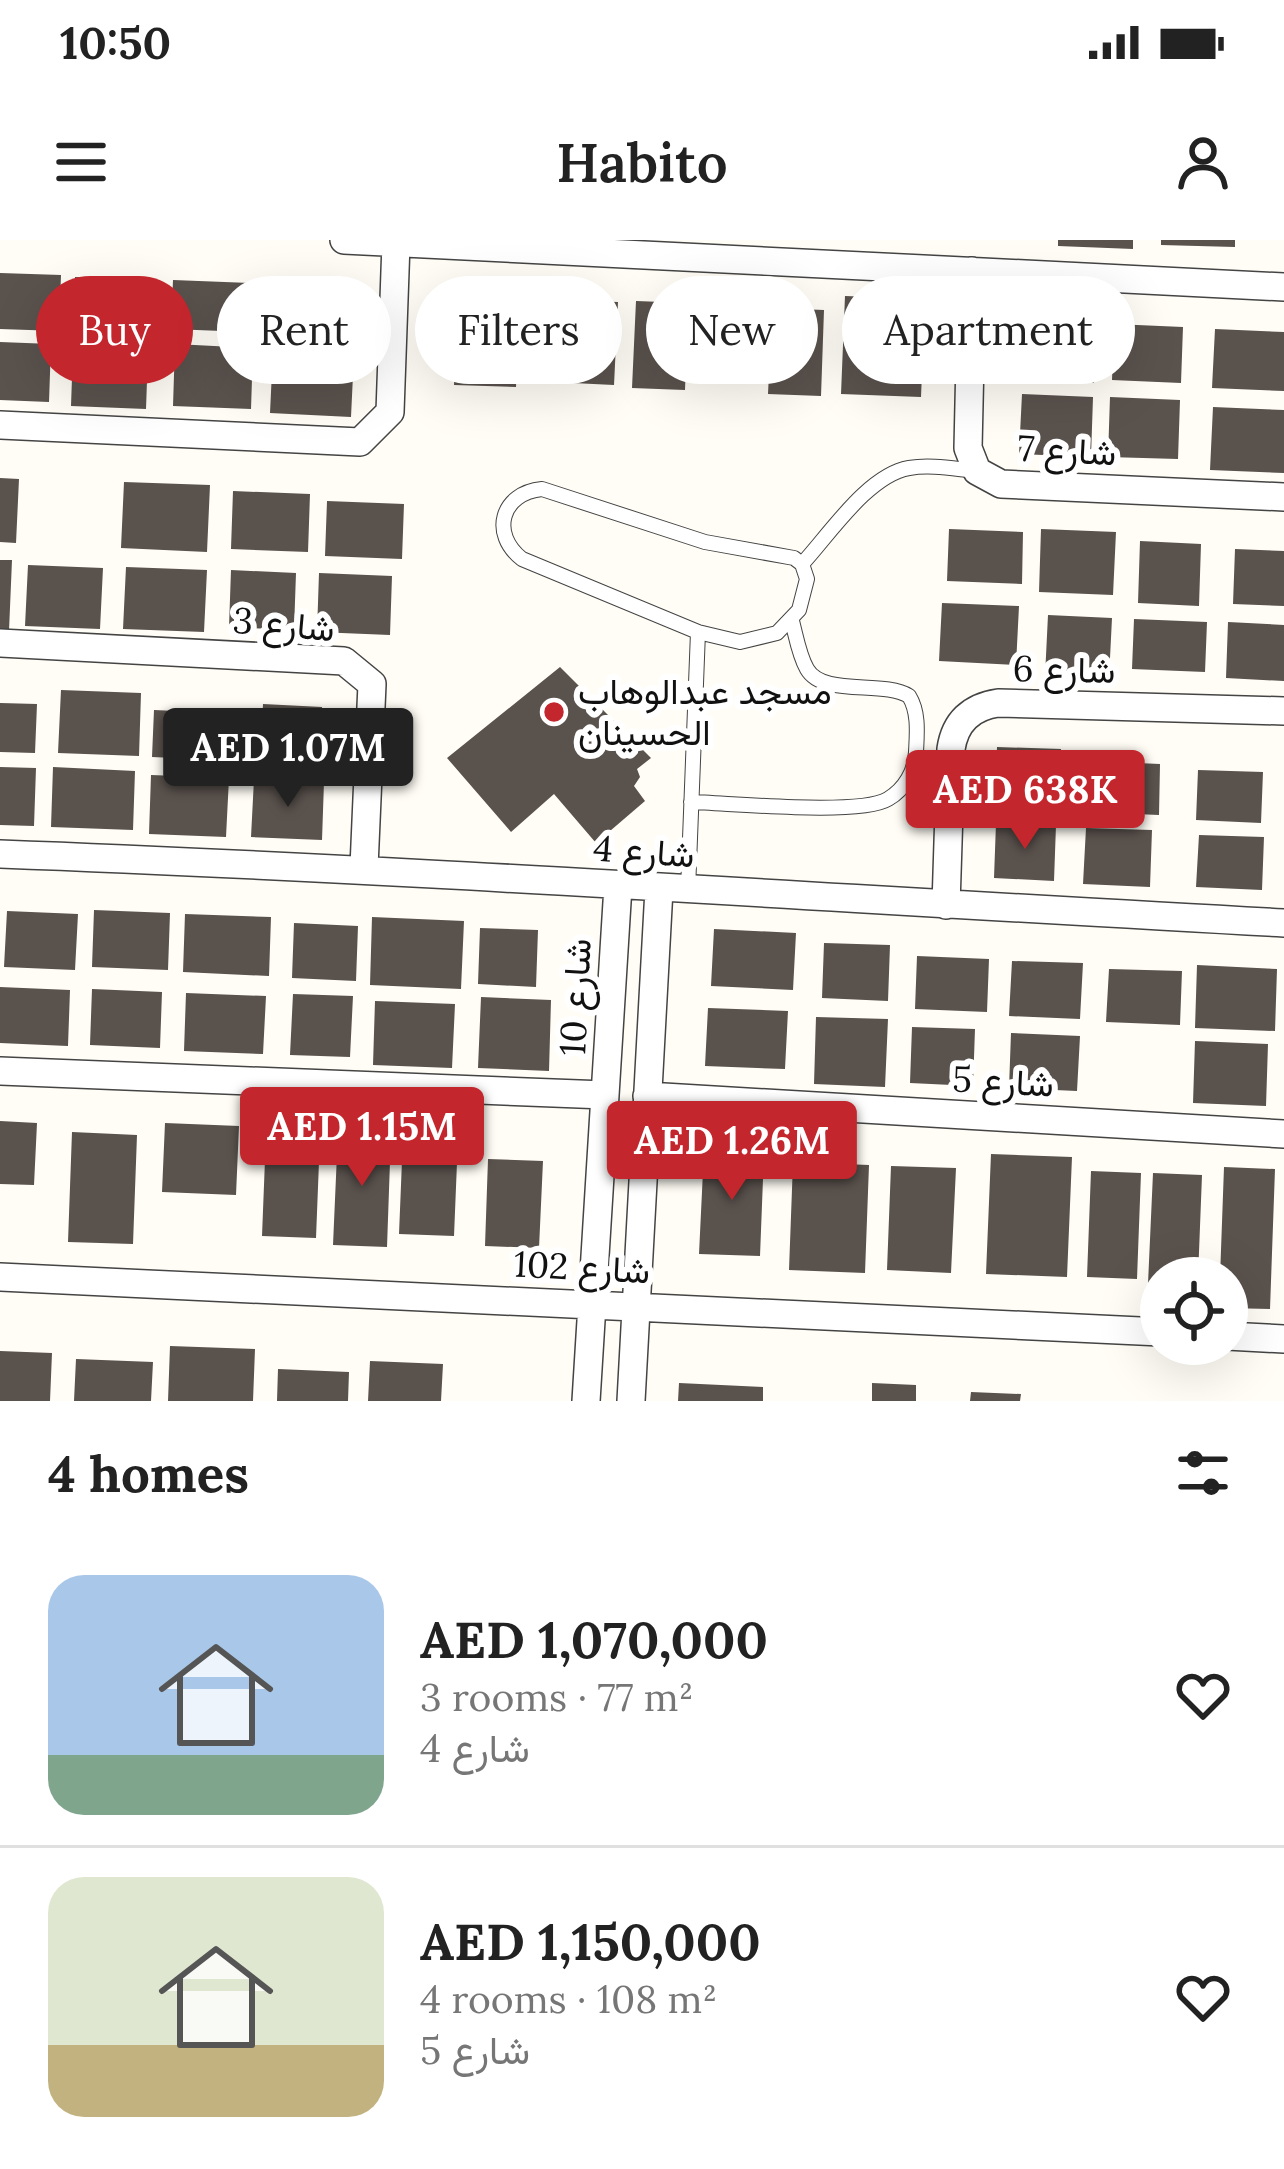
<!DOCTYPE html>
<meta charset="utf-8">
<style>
body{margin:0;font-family:Lora,Vazirmatn,serif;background:#f6f6f6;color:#222;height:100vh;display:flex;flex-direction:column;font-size:45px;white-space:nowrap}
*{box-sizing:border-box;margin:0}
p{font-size:39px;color:#767676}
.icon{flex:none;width:66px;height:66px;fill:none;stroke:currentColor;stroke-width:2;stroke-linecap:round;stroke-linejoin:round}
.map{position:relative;height:1161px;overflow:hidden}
.sheet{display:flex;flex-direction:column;background:#fff;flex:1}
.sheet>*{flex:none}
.hud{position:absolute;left:36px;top:36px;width:1212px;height:108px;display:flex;gap:24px}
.buttons{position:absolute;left:1140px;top:1017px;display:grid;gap:24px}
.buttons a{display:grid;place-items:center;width:108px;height:108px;border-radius:50%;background:#fff;box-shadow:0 12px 48px #0002;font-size:60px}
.price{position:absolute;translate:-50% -102px;padding:0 27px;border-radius:12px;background:#c4262e;color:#fff;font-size:39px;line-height:78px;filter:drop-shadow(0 3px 6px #0008)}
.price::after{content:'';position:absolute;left:50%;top:72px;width:36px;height:27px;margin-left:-18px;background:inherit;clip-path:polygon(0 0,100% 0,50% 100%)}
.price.active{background:#222;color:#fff}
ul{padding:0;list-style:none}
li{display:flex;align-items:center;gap:36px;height:300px;padding:0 48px}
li+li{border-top:3px solid #e0e0e0}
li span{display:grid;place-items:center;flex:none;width:336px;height:240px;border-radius:36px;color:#555}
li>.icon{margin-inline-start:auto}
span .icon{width:144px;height:144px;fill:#fffc;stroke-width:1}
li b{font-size:51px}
h2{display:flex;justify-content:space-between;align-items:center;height:144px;padding:0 48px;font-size:51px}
.chip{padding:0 42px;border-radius:54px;background:#fff;box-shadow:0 12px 48px #0002;font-size:42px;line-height:108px}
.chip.active{background:#c4262e;color:#fff}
.status{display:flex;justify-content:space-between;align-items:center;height:84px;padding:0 60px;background:#fff;direction:ltr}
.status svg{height:33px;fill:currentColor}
header{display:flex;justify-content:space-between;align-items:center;height:156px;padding:0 48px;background:#fff;font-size:54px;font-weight:600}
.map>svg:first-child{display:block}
.building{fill:#5a524d}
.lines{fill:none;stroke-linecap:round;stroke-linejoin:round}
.service-casing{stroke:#444;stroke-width:16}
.minor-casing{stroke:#444;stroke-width:30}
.service{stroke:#fff;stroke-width:14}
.minor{stroke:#fff;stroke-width:27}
.poi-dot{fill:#c4262e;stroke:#fff;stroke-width:4.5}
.labels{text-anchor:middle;stroke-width:12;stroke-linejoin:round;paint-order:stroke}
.street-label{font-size:36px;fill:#111;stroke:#fff}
.poi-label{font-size:36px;fill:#111;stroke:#fff;text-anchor:start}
</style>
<div class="status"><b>10:50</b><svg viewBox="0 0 49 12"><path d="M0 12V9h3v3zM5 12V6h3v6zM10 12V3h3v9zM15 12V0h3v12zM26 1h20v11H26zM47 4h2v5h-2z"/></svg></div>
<header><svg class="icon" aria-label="menu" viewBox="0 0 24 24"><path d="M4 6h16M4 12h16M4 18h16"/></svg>Habito<svg class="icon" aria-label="person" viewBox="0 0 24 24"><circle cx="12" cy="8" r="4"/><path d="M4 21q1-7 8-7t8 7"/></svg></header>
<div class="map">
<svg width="1284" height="1161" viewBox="0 0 1284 1161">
<rect width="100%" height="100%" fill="#fffdf5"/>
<path class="building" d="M 1058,0 L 1133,0 L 1133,9 L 1058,6 Z
M 1161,0 L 1235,0 L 1235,7 L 1161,5 Z
M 0,33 L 61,35 L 59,91 L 0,89 Z
M 75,37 L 155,40 L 153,97 L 73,93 Z
M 173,40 L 250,43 L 248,92 L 171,89 Z
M 271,46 L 349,49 L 347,103 L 268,100 Z
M 845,56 L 925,59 L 921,157 L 841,154 Z
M 458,59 L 519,61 L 516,147 L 454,145 Z
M 555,60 L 618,62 L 614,145 L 552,142 Z
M 636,61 L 688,63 L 685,150 L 632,148 Z
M 772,68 L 824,70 L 821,156 L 768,154 Z
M 702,70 L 756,72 L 753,140 L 699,138 Z
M 1022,75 L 1097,78 L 1094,143 L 1019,140 Z
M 1114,84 L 1183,87 L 1181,143 L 1112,140 Z
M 1215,89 L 1284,92 L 1284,151 L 1212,148 Z
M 0,102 L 51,104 L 49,162 L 0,160 Z
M 175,104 L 253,108 L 251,169 L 173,166 Z
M 73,109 L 148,112 L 146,169 L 71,166 Z
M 273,110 L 354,114 L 351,177 L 270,173 Z
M 1022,154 L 1093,157 L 1091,217 L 1019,214 Z
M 1110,157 L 1180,160 L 1178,219 L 1108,217 Z
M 1213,167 L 1284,170 L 1284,233 L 1210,230 Z
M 0,238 L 19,239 L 16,303 L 0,302 Z
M 124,242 L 210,245 L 207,312 L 121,308 Z
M 233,251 L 310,254 L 308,312 L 231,309 Z
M 327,261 L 404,264 L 402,319 L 325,316 Z
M 949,289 L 1023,292 L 1022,344 L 947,341 Z
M 1041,289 L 1116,292 L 1113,355 L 1039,352 Z
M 1140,301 L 1201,304 L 1199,366 L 1138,363 Z
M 1235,309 L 1284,311 L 1284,366 L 1233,364 Z
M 0,320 L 12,320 L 9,391 L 0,391 Z
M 28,325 L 103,328 L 100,389 L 25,386 Z
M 126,327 L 207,330 L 204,392 L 123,389 Z
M 231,330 L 296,333 L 294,390 L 229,387 Z
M 319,333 L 392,336 L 390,395 L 317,392 Z
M 942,363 L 1019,366 L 1016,425 L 939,421 Z
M 1048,375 L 1112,378 L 1109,438 L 1045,436 Z
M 1134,379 L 1207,382 L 1205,432 L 1132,429 Z
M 1228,382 L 1284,385 L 1284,441 L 1226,438 Z
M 560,427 L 651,518 L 637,529 L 640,537 L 634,546 L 645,561 L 596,603 L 554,554 L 511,592 L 447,518 Z
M 61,450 L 141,453 L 139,516 L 58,513 Z
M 0,463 L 37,464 L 35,513 L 0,512 Z
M 263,464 L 322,467 L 319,528 L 260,526 Z
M 154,470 L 222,473 L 220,520 L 152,517 Z
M 997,507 L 1061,509 L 1059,569 L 995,566 Z
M 1090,521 L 1160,524 L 1159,575 L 1088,572 Z
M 0,527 L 36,528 L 34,586 L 0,585 Z
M 53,527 L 135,531 L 133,590 L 51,587 Z
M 1198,530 L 1263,532 L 1261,583 L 1196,580 Z
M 151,535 L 229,538 L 226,597 L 149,594 Z
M 254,539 L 324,542 L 322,600 L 251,597 Z
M 996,583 L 1056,585 L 1054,641 L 994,638 Z
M 1086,588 L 1152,590 L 1150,647 L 1083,644 Z
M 1199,595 L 1264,597 L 1262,650 L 1196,647 Z
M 94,670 L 170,673 L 168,730 L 92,727 Z
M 7,671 L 78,674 L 75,730 L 4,727 Z
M 185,674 L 271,677 L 269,736 L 183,732 Z
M 372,677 L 464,681 L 461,749 L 370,745 Z
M 294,683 L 358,686 L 356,741 L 292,738 Z
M 480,688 L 538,690 L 536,747 L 478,744 Z
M 714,689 L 796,693 L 793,750 L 711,746 Z
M 824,703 L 890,705 L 888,761 L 822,758 Z
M 917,716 L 989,719 L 987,772 L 915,769 Z
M 1012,721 L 1083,723 L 1080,779 L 1009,776 Z
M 1197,725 L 1277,729 L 1275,791 L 1195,788 Z
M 1109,729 L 1182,731 L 1180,785 L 1106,782 Z
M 0,747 L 70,750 L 68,806 L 0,803 Z
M 92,749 L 162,752 L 160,808 L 90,805 Z
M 186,753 L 266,756 L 263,814 L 184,811 Z
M 293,754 L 353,756 L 350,817 L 290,815 Z
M 481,757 L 551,760 L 549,831 L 478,828 Z
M 375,761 L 455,764 L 452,828 L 373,825 Z
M 708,768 L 788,771 L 785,829 L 705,826 Z
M 816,777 L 888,779 L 885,847 L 814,844 Z
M 912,787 L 975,789 L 973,846 L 910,843 Z
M 1011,793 L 1080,796 L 1077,851 L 1009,848 Z
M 1195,801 L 1268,804 L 1266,866 L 1193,863 Z
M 0,881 L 37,883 L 34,945 L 0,944 Z
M 165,883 L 239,886 L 236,955 L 162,952 Z
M 338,891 L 391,893 L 387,1007 L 333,1005 Z
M 72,892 L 137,895 L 133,1004 L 68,1002 Z
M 266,894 L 320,896 L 316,998 L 262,996 Z
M 403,896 L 458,898 L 454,996 L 399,994 Z
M 704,910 L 764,913 L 760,1016 L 699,1014 Z
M 991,914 L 1072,917 L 1067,1037 L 986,1034 Z
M 488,919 L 543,921 L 539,1008 L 485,1006 Z
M 793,922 L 869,925 L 865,1033 L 789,1030 Z
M 891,926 L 956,928 L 951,1033 L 887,1030 Z
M 1224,927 L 1275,929 L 1270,1069 L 1227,1068 L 1227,1038 L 1220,1038 Z
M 1091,931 L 1141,933 L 1137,1039 L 1087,1037 Z
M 1153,933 L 1202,935 L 1198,1038 L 1161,1038 L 1161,1067 L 1147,1066 Z
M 170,1106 L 255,1109 L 253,1161 L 168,1161 Z
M 0,1111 L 52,1113 L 50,1161 L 0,1161 Z
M 76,1119 L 153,1122 L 151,1161 L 74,1161 Z
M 370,1121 L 443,1124 L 441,1161 L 368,1161 Z
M 278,1129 L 349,1132 L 348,1161 L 277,1161 Z
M 679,1143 L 763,1147 L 763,1161 L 678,1161 Z
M 872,1143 L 916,1145 L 916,1161 L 872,1161 Z
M 971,1152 L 1021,1154 L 1020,1161 L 970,1161 Z"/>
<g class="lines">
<defs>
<path id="service" d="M 542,249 L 705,302 L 794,318 L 802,324 L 807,339 L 799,370 L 777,393 L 740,402 L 698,392 L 522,319 C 490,294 501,253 542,249 Z
M 802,324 C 829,295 868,235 909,228 C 931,224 955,229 977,231
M 910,535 L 951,538
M 691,562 C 731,563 860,576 888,559 C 905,549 915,531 916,512 C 917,493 919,472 909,456 C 883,440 823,457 807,429 C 799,415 796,396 792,381
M 688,650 L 698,392"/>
<path id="minor" d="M 344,0 L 1284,47
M 972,31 L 968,208 L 977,231 L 1001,244 L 1284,257
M 0,185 L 360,202 L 390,172 L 396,3
M 0,403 L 344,421 L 372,444 L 364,627
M 0,614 C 428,630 856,660 1284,683
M 946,665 L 951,509 C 955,482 971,467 998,463 L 1284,471
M 0,831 L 605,855
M 647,856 L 1284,894
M 0,1037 L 1161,1092
M 1227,1096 L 1284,1099
M 586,1161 L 618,646
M 631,1161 L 659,649"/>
</defs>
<use href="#service" class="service-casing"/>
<use href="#minor" class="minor-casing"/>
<use href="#service" class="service"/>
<use href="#minor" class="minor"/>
</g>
<circle class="poi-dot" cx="554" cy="472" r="12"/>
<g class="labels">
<g class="street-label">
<text transform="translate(1067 210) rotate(3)" y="13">شارع 7</text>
<text transform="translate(284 384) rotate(5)" y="13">شارع 3</text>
<text transform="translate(1064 429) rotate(1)" y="13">شارع 6</text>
<text transform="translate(644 611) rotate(4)" y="13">شارع 4</text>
<text transform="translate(575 757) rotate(-87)" y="13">شارع 10</text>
<text transform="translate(1003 841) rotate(3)" y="13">شارع 5</text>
<text transform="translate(582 1027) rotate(3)" y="13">شارع 102</text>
</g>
<g class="poi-label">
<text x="578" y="464">مسجد عبدالوهاب<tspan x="578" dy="41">الحسينان</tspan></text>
</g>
</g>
</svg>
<div class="buttons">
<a><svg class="icon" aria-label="locate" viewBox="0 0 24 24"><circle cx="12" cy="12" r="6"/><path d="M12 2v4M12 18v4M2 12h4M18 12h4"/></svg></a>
</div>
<b class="price active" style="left:288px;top:570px">AED 1.07M</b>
<b class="price" style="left:1025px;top:612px">AED 638K</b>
<b class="price" style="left:362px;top:949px">AED 1.15M</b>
<b class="price" style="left:732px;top:963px">AED 1.26M</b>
<div class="hud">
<a class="chip active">Buy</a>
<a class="chip">Rent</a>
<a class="chip">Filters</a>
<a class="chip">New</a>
<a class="chip">Apartment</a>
</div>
</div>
<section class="sheet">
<h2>4 homes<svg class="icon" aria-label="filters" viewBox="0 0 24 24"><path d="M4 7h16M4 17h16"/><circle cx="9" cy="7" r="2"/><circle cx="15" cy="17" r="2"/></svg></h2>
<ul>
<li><span style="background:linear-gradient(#a9c7e8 75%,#7fa58c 0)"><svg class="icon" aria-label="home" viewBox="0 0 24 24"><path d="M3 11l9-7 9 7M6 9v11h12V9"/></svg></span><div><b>AED 1,070,000</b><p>3 rooms · 77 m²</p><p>شارع 4</p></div><svg class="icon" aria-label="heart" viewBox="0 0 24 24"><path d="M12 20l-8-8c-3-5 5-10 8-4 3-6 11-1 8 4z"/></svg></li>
<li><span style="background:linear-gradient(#dfe7d0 70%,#c2b280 0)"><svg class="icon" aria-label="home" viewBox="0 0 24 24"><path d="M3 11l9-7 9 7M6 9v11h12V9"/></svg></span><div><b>AED 1,150,000</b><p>4 rooms · 108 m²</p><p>شارع 5</p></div><svg class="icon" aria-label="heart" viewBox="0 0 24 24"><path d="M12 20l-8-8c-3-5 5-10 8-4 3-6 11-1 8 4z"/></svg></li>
</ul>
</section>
